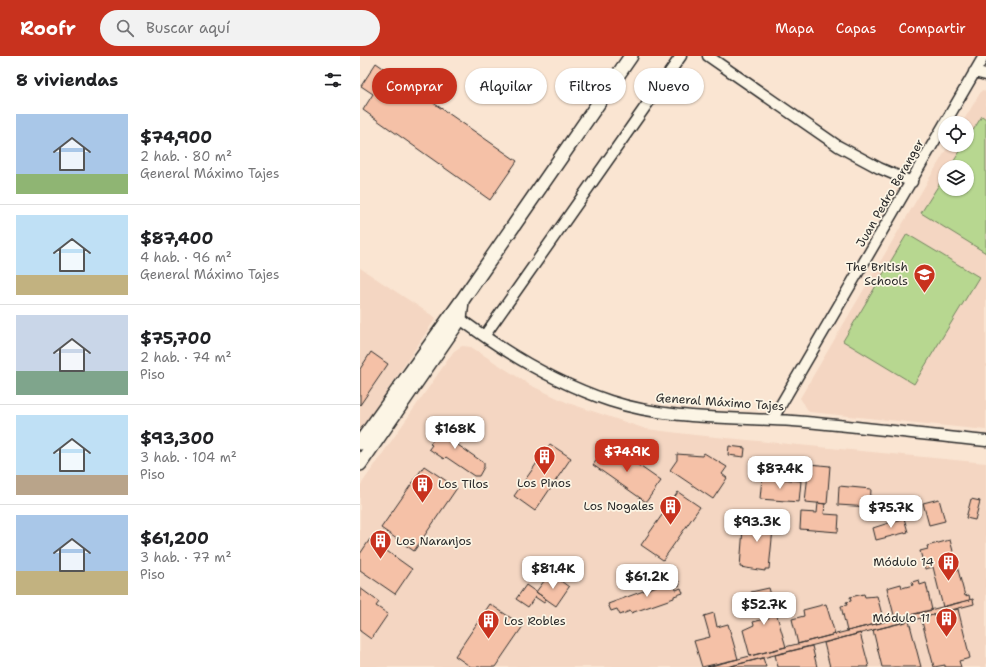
<!DOCTYPE html>
<html lang="es">
<meta charset="utf-8">
<style>
body{margin:0;font-family:"Shantell Sans",sans-serif;background:#f2f2f2;color:#202124;height:100vh;display:flex;flex-direction:column;font-size:15px;white-space:nowrap}
*{box-sizing:border-box;margin:0}
p{font-size:13px;color:#757577}
.icon{flex:none;width:22px;height:22px;fill:none;stroke:currentColor;stroke-width:2;stroke-linecap:round;stroke-linejoin:round}
.map{position:relative;flex:1;overflow:hidden}
.panel{display:flex;flex-direction:column;background:#fff;width:360px}
.panel>*{flex:none}
.hud{position:absolute;left:12px;top:12px;width:380px;height:36px;display:flex;gap:8px}
.tools{position:absolute;left:578px;top:60px;display:grid;gap:8px}
.tools a{display:grid;place-items:center;width:36px;height:36px;border-radius:50%;background:#fff;box-shadow:0 1px 3px #0004;font-size:20px}
.price{position:absolute;translate:-50% -34px;padding:0 9px;border-radius:8px;background:#fff;color:#222;font-size:13px;line-height:26px;filter:drop-shadow(0 1px 2px #0008)}
.price::after{content:'';position:absolute;left:50%;top:24px;width:12px;height:9px;margin-left:-6px;background:inherit;clip-path:polygon(0 0,100% 0,50% 100%)}
.price.active{background:#c8321e;color:#fff}
ul{padding:0;list-style:none}
li{display:flex;align-items:center;gap:12px;height:100px;padding:0 16px}
li+li{border-top:1px solid #e0e0e0}
li span{display:grid;place-items:center;flex:none;width:112px;height:80px;border-radius:0px;color:#555}
li>.icon{margin-inline-start:auto}
span .icon{width:48px;height:48px;fill:#fffc;stroke-width:1}
li b{font-size:17px}
h2{display:flex;justify-content:space-between;align-items:center;height:48px;padding:0 16px;font-size:17px}
.tag{padding:0 14px;border-radius:18px;background:#fff;box-shadow:0 1px 3px #0004;font-size:14px;line-height:36px}
.tag.active{background:#c8321e;color:#fff}
header{display:flex;align-items:center;gap:24px;box-sizing:border-box;height:56px;padding:0 20px;background:#c8321e;color:#fff}
header strong{font-size:19px}
nav{display:flex;gap:22px;margin-inline-start:auto;font-size:14px}
.search{width:280px;height:36px;background:#f2f2f2;display:flex;align-items:center;gap:10px;box-sizing:border-box;padding:0 14px;border-radius:22px;color:#757577;font-size:15px}
main{display:flex;flex:1;min-height:0}
.map>svg:first-child{display:block}
.built{fill:#f4d6c2;fill-rule:evenodd}
.green{fill:#b7d790;stroke:#71815e}
.building{fill:#f5c1a7;stroke:#2b2b2b}
.lines{fill:none;stroke-linecap:round;stroke-linejoin:round}
.minor-casing{stroke:#2b2b2b;stroke-width:13}
.tertiary-casing{stroke:#2b2b2b;stroke-width:16}
.minor{stroke:#fcf5e5;stroke-width:10}
.tertiary{stroke:#fcf5e5;stroke-width:13}
.labels{text-anchor:middle;stroke-width:3.5;stroke-linejoin:round;paint-order:stroke}
.street-label{font-size:12px;fill:#2b2b2b;stroke:#fcf5e5}
.poi-label{font-size:12px;fill:#2b2b2b;stroke:#fcf5e5;text-anchor:end}
</style>
<header>
<strong>Roofr</strong>
<div class="search"><svg class="icon" aria-label="search" viewBox="0 0 24 24"><circle cx="10" cy="10" r="6"/><path d="M15 15l6 6"/></svg>Buscar aquí</div>
<nav><a>Mapa</a><a>Capas</a><a>Compartir</a></nav>
</header>
<main>
<section class="panel">
<h2>8 viviendas<svg class="icon" aria-label="filters" viewBox="0 0 24 24"><path d="M4 7h16M4 17h16"/><circle cx="9" cy="7" r="2"/><circle cx="15" cy="17" r="2"/></svg></h2>
<ul>
<li><span style="background:linear-gradient(#a9c7e8 75%,#8fb573 0)"><svg class="icon" aria-label="home" viewBox="0 0 24 24"><path d="M3 11l9-7 9 7M6 9v11h12V9"/></svg></span><div><b>$74,900</b><p>2 hab. · 80 m²</p><p>General Máximo Tajes</p></div></li>
<li><span style="background:linear-gradient(#bfe0f5 75%,#c2b280 0)"><svg class="icon" aria-label="home" viewBox="0 0 24 24"><path d="M3 11l9-7 9 7M6 9v11h12V9"/></svg></span><div><b>$87,400</b><p>4 hab. · 96 m²</p><p>General Máximo Tajes</p></div></li>
<li><span style="background:linear-gradient(#c9d6e8 70%,#7fa58c 0)"><svg class="icon" aria-label="home" viewBox="0 0 24 24"><path d="M3 11l9-7 9 7M6 9v11h12V9"/></svg></span><div><b>$75,700</b><p>2 hab. · 74 m²</p><p>Piso</p></div></li>
<li><span style="background:linear-gradient(#bfe0f5 75%,#b9a48a 0)"><svg class="icon" aria-label="home" viewBox="0 0 24 24"><path d="M3 11l9-7 9 7M6 9v11h12V9"/></svg></span><div><b>$93,300</b><p>3 hab. · 104 m²</p><p>Piso</p></div></li>
<li><span style="background:linear-gradient(#a9c7e8 70%,#c2b280 0)"><svg class="icon" aria-label="home" viewBox="0 0 24 24"><path d="M3 11l9-7 9 7M6 9v11h12V9"/></svg></span><div><b>$61,200</b><p>3 hab. · 77 m²</p><p>Piso</p></div></li>
</ul>
</section>
<div class="map">
<svg width="626" height="611" viewBox="0 0 626 611">
<rect width="100%" height="100%" fill="#fae5d2"/>
<filter id="ink" filterUnits="userSpaceOnUse"><feTurbulence type="fractalNoise" baseFrequency=".025" numOctaves="2"/><feDisplacementMap in="SourceGraphic" scale="8" xChannelSelector="R" yChannelSelector="G"/><feConvolveMatrix kernelMatrix="1 2 1 2 8 2 1 2 1" color-interpolation-filters="sRGB"/></filter>
<g filter="url(#ink)">
<path class="built" d="M 622,34 L 626,35 L 626,374 L 449,356 L 440,342 L 589,89 L 607,89 L 607,67 L 602,67 ZM 585,111 L 607,111 L 607,133 L 585,133 Z
M 0,212 L 76,262 L 0,375 Z
M 102,290 L 111,291 L 170,329 L 208,347 L 286,373 L 335,379 L 626,407 L 626,611 L 0,611 L 0,430 L 94,295 Z"/>
<path class="green" d="M 622,60 L 626,63 L 626,197 L 561,157 L 585,119 L 585,133 L 607,133 L 607,111 L 590,111 L 604,89 L 607,89 L 607,84 Z
M 547,178 L 619,221 L 554,328 L 483,285 Z"/>
<path class="building" d="M 16,7 L 157,105 L 130,144 L 3,54 L 13,38 L 1,30 Z
M 11,296 L 28,308 L 0,349 L 0,313 Z
M 89,366 L 102,375 L 95,387 L 124,407 L 124,411 L 119,420 L 114,420 L 86,401 L 84,403 L 69,393 L 72,389 L 70,388 L 83,369 L 86,370 Z
M 190,388 L 211,402 L 175,455 L 154,440 Z
M 248,388 L 301,425 L 286,446 L 233,409 Z
M 369,390 L 385,392 L 384,401 L 368,399 Z
M 344,397 L 367,411 L 362,418 L 367,422 L 353,443 L 310,414 L 317,404 L 317,398 L 342,400 Z
M 449,408 L 470,410 L 467,448 L 445,446 Z
M 64,410 L 97,432 L 54,495 L 21,472 Z
M 402,421 L 441,425 L 439,446 L 400,443 Z
M 479,430 L 511,433 L 510,451 L 478,449 Z
M 318,436 L 340,451 L 303,504 L 281,489 Z
M 579,443 L 585,465 L 569,469 L 563,447 Z
M 611,443 L 620,445 L 615,464 L 606,462 Z
M 458,447 L 465,448 L 464,458 L 479,459 L 478,476 L 440,473 L 441,456 L 457,457 Z
M 384,460 L 414,463 L 409,513 L 405,513 L 405,515 L 380,511 Z
M 544,462 L 548,476 L 516,484 L 513,472 Z
M 10,483 L 52,513 L 35,538 L 0,514 L 0,498 Z
M 590,484 L 605,540 L 609,539 L 610,544 L 583,551 L 573,511 L 565,513 L 560,495 L 568,493 L 567,490 Z
M 190,517 L 209,531 L 196,550 L 176,536 Z
M 316,523 L 317,526 L 319,525 L 320,529 L 315,531 L 316,534 L 321,532 L 323,537 L 314,540 L 314,542 L 271,557 L 270,555 L 260,559 L 257,553 L 251,555 L 248,548 Z
M 559,524 L 560,529 L 566,527 L 572,554 L 535,563 L 527,532 L 541,528 L 542,532 L 553,529 L 552,526 Z
M 166,529 L 186,543 L 184,547 L 175,541 L 168,551 L 156,543 Z
M 0,532 L 19,546 L 16,550 L 28,558 L 11,583 L 0,575 Z
M 409,532 L 426,591 L 390,600 L 383,574 L 394,569 L 393,566 L 409,562 L 408,557 L 397,559 L 391,536 Z
M 504,538 L 505,541 L 517,540 L 524,566 L 487,575 L 481,550 L 487,549 L 486,546 L 491,545 L 490,541 Z
M 613,543 L 614,548 L 561,562 L 367,611 L 347,611 Z
M 130,548 L 163,570 L 135,611 L 111,611 L 95,600 Z
M 466,548 L 475,578 L 438,588 L 432,563 L 444,560 L 443,554 Z
M 598,553 L 610,602 L 599,605 L 601,611 L 585,611 L 585,609 L 574,611 L 561,562 Z
M 354,557 L 357,571 L 368,568 L 378,603 L 342,611 L 334,585 L 350,581 L 344,560 Z
M 549,565 L 561,611 L 522,611 L 513,574 Z
M 500,577 L 509,611 L 470,611 L 464,587 Z
M 452,590 L 457,611 L 418,611 L 415,599 Z
M 403,602 L 406,611 L 367,611 Z"/>
<g class="lines">
<defs>
<path id="minor" d="M 348,0 L 478,90 L 519,112 L 552,126
M 614,16 L 626,19
M 585,67 L 624,0
M 95,259 C 142,295 193,326 250,345 C 308,364 373,361 433,365 C 498,370 562,379 626,385
M 125,279 L 321,0
M 412,364 L 585,67"/>
<path id="tertiary" d="M 0,387 L 103,243 L 271,0
M 0,408 L 100,263 L 102,245"/>
</defs>
<use href="#minor" class="minor-casing"/>
<use href="#tertiary" class="tertiary-casing"/>
<use href="#minor" class="minor"/>
<use href="#tertiary" class="tertiary"/>
</g>
</g>
<defs>
<symbol id="school-pin" viewBox="-11 -11 22 30"><path d="M0 17L-7.5 6A9.5 9.5 0 1 1 7.5 6Z" fill="#c8321e" stroke="#fcf5e5"/><path d="M0-5L7-2L0 1L-7-2ZM-4 1L0 2.5L4 1V4Q0 6-4 4Z" fill="#fff"/></symbol>
<symbol id="building-pin" viewBox="-11 -11 22 30"><path d="M0 17L-7.5 6A9.5 9.5 0 1 1 7.5 6Z" fill="#c8321e" stroke="#fcf5e5"/><path d="M-4-6H4V6H1V3H-1V6H-4ZM-2.5-4.3h1.7v1.8h-1.7ZM.8-4.3h1.7v1.8H.8ZM-2.5-1h1.7V.8h-1.7ZM.8-1h1.7V.8H.8Z" fill="#fff"/></symbol>
</defs>
<g fill-rule="evenodd">
<use href="#school-pin" x="552" y="206" width="25" height="34"/>
<use href="#building-pin" x="172" y="388" width="25" height="34"/>
<use href="#building-pin" x="50" y="416" width="25" height="34"/>
<use href="#building-pin" x="298" y="438" width="25" height="34"/>
<use href="#building-pin" x="8" y="472" width="25" height="34"/>
<use href="#building-pin" x="576" y="494" width="25" height="34"/>
<use href="#building-pin" x="574" y="550" width="25" height="34"/>
<use href="#building-pin" x="116" y="552" width="25" height="34"/>
</g>
<g class="labels">
<g class="street-label">
<text transform="translate(530 137) rotate(-60)" y="4">Juan Pedro Beranger</text>
<text transform="translate(360 346) rotate(4)" y="4">General Máximo Tajes</text>
</g>
<g class="poi-label">
<text x="548" y="215">The British<tspan x="548" dy="14">Schools</tspan></text>
<text x="184" y="431" text-anchor="middle">Los Pinos</text>
<text x="78" y="432" text-anchor="start">Los Tilos</text>
<text x="294" y="454">Los Nogales</text>
<text x="36" y="489" text-anchor="start">Los Naranjos</text>
<text x="574" y="510">Módulo 14</text>
<text x="570" y="566">Módulo 11</text>
<text x="144" y="569" text-anchor="start">Los Robles</text>
</g>
</g>
</svg>
<div class="tools">
<a><svg class="icon" aria-label="locate" viewBox="0 0 24 24"><circle cx="12" cy="12" r="6"/><path d="M12 2v4M12 18v4M2 12h4M18 12h4"/></svg></a>
<a><svg class="icon" aria-label="layers" viewBox="0 0 24 24"><path d="M12 4l9 5-9 5-9-5zM3 14l9 5 9-5"/></svg></a>
</div>
<b class="price" style="left:95px;top:394px">$168K</b>
<b class="price active" style="left:267px;top:417px">$74.9K</b>
<b class="price" style="left:420px;top:434px">$87.4K</b>
<b class="price" style="left:531px;top:473px">$75.7K</b>
<b class="price" style="left:397px;top:487px">$93.3K</b>
<b class="price" style="left:193px;top:534px">$81.4K</b>
<b class="price" style="left:287px;top:542px">$61.2K</b>
<b class="price" style="left:404px;top:570px">$52.7K</b>
<div class="hud">
<a class="tag active">Comprar</a>
<a class="tag">Alquilar</a>
<a class="tag">Filtros</a>
<a class="tag">Nuevo</a>
</div>
</div>
</main>
